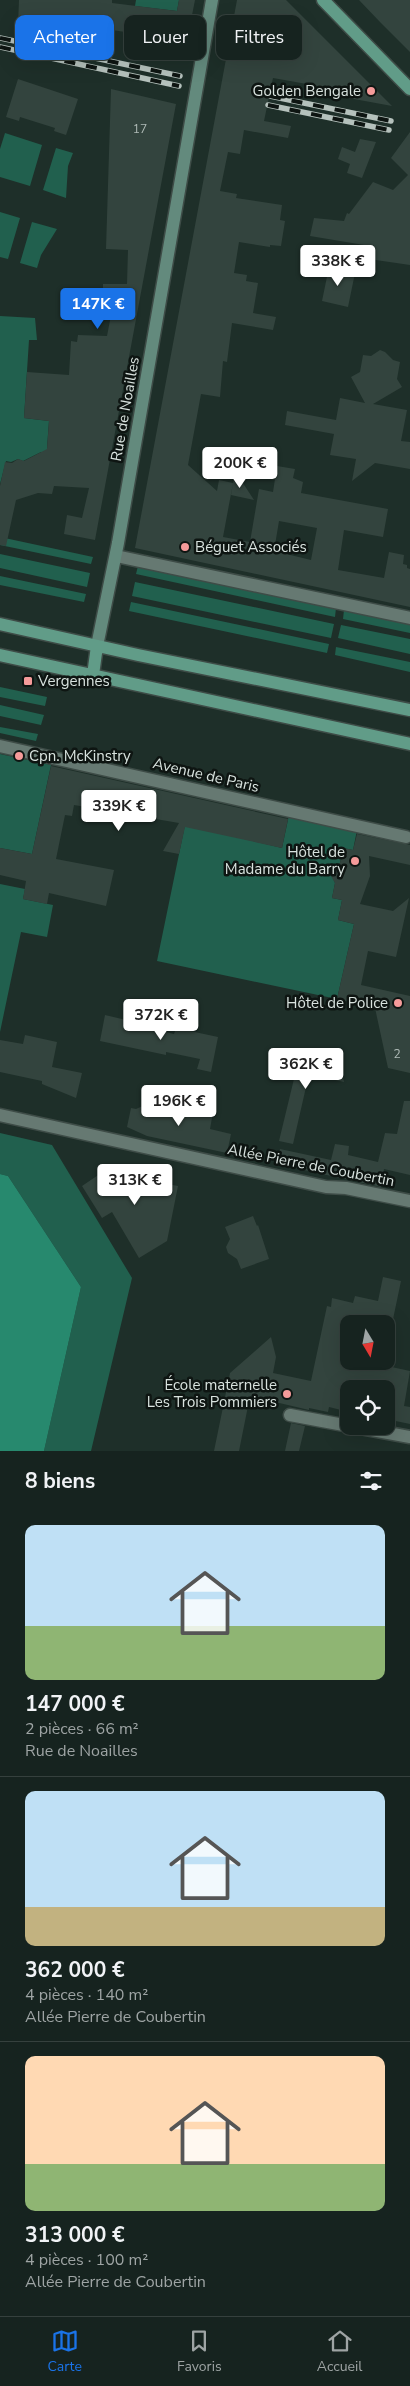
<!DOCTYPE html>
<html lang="fr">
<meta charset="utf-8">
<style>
body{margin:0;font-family:"Nunito Sans",sans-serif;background:#1f2b28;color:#f1f3f6;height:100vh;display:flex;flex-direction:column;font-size:19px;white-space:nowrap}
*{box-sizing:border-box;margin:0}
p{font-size:16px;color:#9ea4a4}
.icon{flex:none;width:28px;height:28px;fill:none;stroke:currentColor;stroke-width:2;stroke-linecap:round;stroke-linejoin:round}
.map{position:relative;height:1451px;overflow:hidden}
.side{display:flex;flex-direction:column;background:#16231f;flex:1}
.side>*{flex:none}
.hud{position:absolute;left:15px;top:15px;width:380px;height:45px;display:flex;gap:10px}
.needle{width:32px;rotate:170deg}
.tools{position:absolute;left:340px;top:1315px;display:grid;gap:10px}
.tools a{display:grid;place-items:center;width:55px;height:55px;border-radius:10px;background:#16231f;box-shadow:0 5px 20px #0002,0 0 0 1px #35403d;font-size:25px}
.price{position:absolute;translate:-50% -42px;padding:0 11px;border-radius:5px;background:#fff;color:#222;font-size:16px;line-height:32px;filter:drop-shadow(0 1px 2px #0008)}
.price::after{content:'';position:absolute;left:50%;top:30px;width:15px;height:11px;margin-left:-8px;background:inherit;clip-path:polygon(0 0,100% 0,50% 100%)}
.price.current{background:#1a73e8;color:#fff}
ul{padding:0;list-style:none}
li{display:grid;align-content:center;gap:10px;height:265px;padding:0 25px}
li+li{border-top:1px solid #35403d}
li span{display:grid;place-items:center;height:155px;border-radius:10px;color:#555}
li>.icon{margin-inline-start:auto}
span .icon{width:90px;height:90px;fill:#fffc;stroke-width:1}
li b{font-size:21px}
h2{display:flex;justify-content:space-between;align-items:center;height:60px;padding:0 25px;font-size:21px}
.pill{padding:0 18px;border-radius:10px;background:#16231f;box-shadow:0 5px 20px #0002,0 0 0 1px #35403d;font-size:18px;line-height:45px}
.pill.current{background:#1a73e8;color:#fff}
.tabs{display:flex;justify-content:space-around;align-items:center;height:70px;border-top:1px solid #35403d;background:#16231f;font-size:14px;color:#9ea4a4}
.tabs a{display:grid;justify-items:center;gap:2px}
.tabs .current{color:#1a73e8}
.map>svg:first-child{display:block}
.green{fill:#21604e}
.water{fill:#27896e}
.building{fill:#33443e;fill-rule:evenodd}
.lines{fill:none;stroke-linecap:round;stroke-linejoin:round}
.street-casing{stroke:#3e4c47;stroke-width:15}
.secondary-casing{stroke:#3e4c47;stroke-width:15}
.primary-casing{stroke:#3e4c47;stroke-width:15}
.street{stroke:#667972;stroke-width:12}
.secondary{stroke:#638a7d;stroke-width:12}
.primary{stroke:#619c88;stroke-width:12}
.rail-casing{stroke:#b5c1bc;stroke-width:5.5}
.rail{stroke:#0e1512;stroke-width:4;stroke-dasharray:11;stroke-linecap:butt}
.poi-dot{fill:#f59b9a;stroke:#0e1512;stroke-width:2}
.labels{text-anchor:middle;stroke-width:5;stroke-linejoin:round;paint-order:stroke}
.number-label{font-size:12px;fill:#b0bbb7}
.poi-label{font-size:15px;fill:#d9e3df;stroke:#0e1512;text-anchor:end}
.street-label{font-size:15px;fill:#d9e3df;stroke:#0e1512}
</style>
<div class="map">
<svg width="410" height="1451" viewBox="0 0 410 1451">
<rect width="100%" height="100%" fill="#1e2f29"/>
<path class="green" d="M 136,0 L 179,0 L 177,11 L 135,6 Z
M 5,133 L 42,145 L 30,186 L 0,177 L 0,149 Z
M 56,148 L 73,153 L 68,166 L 66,198 L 43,190 Z
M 0,212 L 20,218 L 8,259 L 0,257 Z
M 32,222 L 57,229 L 41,255 L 37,268 L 20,263 Z
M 0,316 L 35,318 L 37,340 L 29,340 L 24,418 L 49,421 L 47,448 L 57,449 L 48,465 L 41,452 L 23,461 L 18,459 L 11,462 L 6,461 L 0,484 Z
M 0,537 L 93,557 L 91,564 L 0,545 Z
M 0,554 L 90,573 L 87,587 L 0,568 Z
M 138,566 L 336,608 L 335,617 L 136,574 Z
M 0,576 L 86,594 L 84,602 L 0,585 Z
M 135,582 L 334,624 L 331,638 L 132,596 Z
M 131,602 L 329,644 L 327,653 L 129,611 Z
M 344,610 L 410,624 L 410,633 L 343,619 Z
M 341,625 L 410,639 L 410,654 L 338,638 Z
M 336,647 L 410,662 L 410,672 L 335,655 Z
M 0,687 L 47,697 L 45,706 L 0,697 Z
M 0,705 L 44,715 L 41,725 L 0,716 Z
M 0,727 L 38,734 L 36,741 L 0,733 Z
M 0,754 L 51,765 L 32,854 L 0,848 Z
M 289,815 L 357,830 L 353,850 L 343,848 L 340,863 L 333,867 L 331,874 L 335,883 L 332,898 L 342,900 L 338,920 L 354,924 L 337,999 L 157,961 L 185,825 L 282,848 Z
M 0,884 L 25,889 L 23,899 L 53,905 L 47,937 L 21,932 L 0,1032 Z
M 0,1133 L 52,1145 L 132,1278 L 91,1451 L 44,1451 L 81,1287 L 8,1176 L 0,1174 Z"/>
<path class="water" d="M 0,1174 L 8,1176 L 81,1287 L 44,1451 L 0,1451 Z"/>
<path class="building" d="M 19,0 L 112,0 L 112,3 L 177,11 L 179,0 L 195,0 L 184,56 L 156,52 L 158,37 L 112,30 L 112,50 L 44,36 L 45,31 L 18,25 Z
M 237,0 L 286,0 L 392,106 L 316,92 L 318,86 L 273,78 L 264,121 L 291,126 L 288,138 L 244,130 L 240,154 L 228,152 L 220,191 L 237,194 L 236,198 L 282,205 L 280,220 L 285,221 L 281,246 L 270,245 L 270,247 L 239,242 L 234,273 L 247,275 L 246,281 L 258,283 L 253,313 L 276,317 L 273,330 L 232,323 L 227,362 L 223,361 L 220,397 L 201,394 L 188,465 L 217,491 L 219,480 L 233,483 L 223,537 L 250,542 L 259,489 L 273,492 L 277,466 L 295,469 L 293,478 L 303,482 L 301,493 L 388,509 L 383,537 L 344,530 L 338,570 L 384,578 L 389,552 L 404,555 L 403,564 L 407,565 L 407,568 L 410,569 L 410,607 L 135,548 ZM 279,521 L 317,528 L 311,560 L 274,551 Z
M 359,0 L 410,0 L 410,52 L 380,22 Z
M 18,79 L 78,99 L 66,135 L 54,131 L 55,128 L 20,117 L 19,121 L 6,117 Z
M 111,89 L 176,104 L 95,540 L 64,534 L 67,515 L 82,518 L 89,488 L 54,486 L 52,494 L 38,493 L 16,500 L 6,546 L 0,545 L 0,486 L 5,462 L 12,463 L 18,459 L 24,461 L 47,449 L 49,421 L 24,418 L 27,372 L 69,375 L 71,341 L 77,342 L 78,335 L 107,336 L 113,305 L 103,305 L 103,284 L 127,284 L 128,250 L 106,249 Z
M 410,132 L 410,265 L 369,259 L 370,246 L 310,236 L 314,218 L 344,221 L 347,213 L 349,214 L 373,182 L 393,190 L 408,175 L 391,158 Z
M 360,139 L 376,142 L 362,178 L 347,173 L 350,164 L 338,159 L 342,147 L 355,152 Z
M 329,267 L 355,273 L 348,307 L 322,301 Z
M 380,350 L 385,352 L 393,360 L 400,362 L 397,379 L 402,387 L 373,404 L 407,410 L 401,441 L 410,442 L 410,469 L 375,463 L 352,481 L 356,459 L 330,455 L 334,434 L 285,425 L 287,411 L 336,420 L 340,398 L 365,403 L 351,377 L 360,372 L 363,355 L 371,356 Z
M 235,471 L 254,500 L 231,495 Z
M 51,766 L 288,819 L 282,848 L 185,827 L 179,854 L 163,851 L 179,823 L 74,805 L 72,816 L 65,815 L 56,859 L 114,870 L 106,906 L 49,893 L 47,904 L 23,899 L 26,881 L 0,875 L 0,848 L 32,854 Z
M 357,834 L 410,845 L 410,865 L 369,856 L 370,876 L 360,904 L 393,911 L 409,898 L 396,957 L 368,951 L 361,985 L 410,996 L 410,1073 L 388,1068 L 375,1008 L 337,999 L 354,924 L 338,920 L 342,900 L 332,898 L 335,883 L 331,876 L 333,866 L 340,863 L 343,848 L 353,850 Z
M 105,1015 L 143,1024 L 142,1026 L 174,1034 L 176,1028 L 218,1037 L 211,1072 L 197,1069 L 200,1059 L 166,1052 L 166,1055 L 100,1041 Z
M 25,1035 L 57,1042 L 52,1067 L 82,1073 L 76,1098 L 42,1084 L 42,1081 L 0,1072 L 0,1040 L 23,1044 Z
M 300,1054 L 340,1063 L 344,1082 L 309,1074 L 293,1144 L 279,1141 Z
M 404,1101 L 410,1101 L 410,1175 L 384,1169 L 381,1187 L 277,1164 L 280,1149 L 331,1160 L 335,1144 L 349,1146 L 348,1155 L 378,1162 L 385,1133 L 397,1134 Z
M 145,1105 L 187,1112 L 189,1107 L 213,1112 L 210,1129 L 231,1134 L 227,1153 L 147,1136 L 127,1127 L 131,1108 L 136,1109 Z
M 113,1165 L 127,1169 L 132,1177 L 178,1186 L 167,1241 L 139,1258 L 112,1212 L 102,1218 L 82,1186 Z
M 253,1216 L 257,1226 L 258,1225 L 269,1259 L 241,1269 L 237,1259 L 228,1253 L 226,1247 L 230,1239 L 225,1227 Z
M 383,1277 L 401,1281 L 392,1324 L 349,1324 L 349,1361 L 364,1361 L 410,1371 L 404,1406 L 410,1407 L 410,1424 L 386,1419 L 389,1389 L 349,1389 L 349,1412 L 329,1407 L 328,1412 L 309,1408 L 309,1410 L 250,1396 L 239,1451 L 214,1451 L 230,1373 L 271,1337 L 276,1357 L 273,1373 L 311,1381 L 327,1306 L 331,1307 L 332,1298 L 353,1303 L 355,1296 L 378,1301 Z
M 291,1423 L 305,1426 L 299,1451 L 285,1451 Z"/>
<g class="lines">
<defs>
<path id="street" d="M 116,556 L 410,618
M 0,746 L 406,837
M 0,1115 L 326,1187 L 346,1188 L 410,1201
M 290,1415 L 349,1426
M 350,1426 L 410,1437"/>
<path id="secondary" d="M 97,646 L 118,543 L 212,0"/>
<path id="primary" d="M 323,0 L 410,89
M 0,624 L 138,655 L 410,710
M 0,655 L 410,744
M 93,675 L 97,646"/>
</defs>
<use href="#street" class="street-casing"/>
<use href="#secondary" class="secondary-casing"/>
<use href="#primary" class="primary-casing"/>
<use href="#street" class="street"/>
<use href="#secondary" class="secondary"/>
<use href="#primary" class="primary"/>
<defs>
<path id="rail" d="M 0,38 L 180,76
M 0,47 L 179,86
M 270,96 L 391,121
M 268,105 L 389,130"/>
</defs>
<use href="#rail" class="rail-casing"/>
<use href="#rail" class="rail"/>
</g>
<g class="poi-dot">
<circle cx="371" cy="91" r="5"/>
<circle cx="185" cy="547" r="5"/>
<rect x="23" y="676" width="10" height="10" rx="2.5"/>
<circle cx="19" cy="756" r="5"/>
<circle cx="355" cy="861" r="5"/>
<circle cx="398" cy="1003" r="5"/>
<circle cx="287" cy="1394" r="5"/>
</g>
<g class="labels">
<g class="number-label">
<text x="140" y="133">17</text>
<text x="397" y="1058">2</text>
</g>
<g class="poi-label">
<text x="361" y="96">Golden Bengale</text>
<text x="195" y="552" text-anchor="start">Béguet Associés</text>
<text x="38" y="686" text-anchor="start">Vergennes</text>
<text x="29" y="761" text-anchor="start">Cpn. McKinstry</text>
<text x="345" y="857">Hôtel de<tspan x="345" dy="17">Madame du Barry</tspan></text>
<text x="388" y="1008">Hôtel de Police</text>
<text x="277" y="1390">École maternelle<tspan x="277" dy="17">Les Trois Pommiers</tspan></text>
</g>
<g class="street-label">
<text transform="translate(125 409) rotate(-80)" y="5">Rue de Noailles</text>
<text transform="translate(206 775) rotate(13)" y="5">Avenue de Paris</text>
<text transform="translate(311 1165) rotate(11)" y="5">Allée Pierre de Coubertin</text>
</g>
</g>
</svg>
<div class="tools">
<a><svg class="needle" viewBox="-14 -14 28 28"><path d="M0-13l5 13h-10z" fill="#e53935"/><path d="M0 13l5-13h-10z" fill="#9ea4a4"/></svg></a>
<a><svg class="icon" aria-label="locate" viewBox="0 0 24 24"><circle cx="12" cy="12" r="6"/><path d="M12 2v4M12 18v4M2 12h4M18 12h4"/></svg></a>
</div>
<b class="price" style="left:338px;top:287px">338K €</b>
<b class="price current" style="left:98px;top:330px">147K €</b>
<b class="price" style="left:240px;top:489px">200K €</b>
<b class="price" style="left:119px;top:832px">339K €</b>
<b class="price" style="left:161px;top:1041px">372K €</b>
<b class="price" style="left:306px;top:1090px">362K €</b>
<b class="price" style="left:179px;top:1127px">196K €</b>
<b class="price" style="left:135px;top:1206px">313K €</b>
<div class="hud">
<a class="pill current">Acheter</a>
<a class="pill">Louer</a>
<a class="pill">Filtres</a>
</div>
</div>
<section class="side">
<h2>8 biens<svg class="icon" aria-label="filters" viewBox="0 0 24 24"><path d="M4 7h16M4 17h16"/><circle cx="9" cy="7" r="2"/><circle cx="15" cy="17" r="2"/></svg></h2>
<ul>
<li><span style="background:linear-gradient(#bfe0f5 65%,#8fb573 0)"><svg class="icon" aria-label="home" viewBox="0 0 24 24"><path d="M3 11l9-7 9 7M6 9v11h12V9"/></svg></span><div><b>147 000 €</b><p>2 pièces · 66 m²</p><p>Rue de Noailles</p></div></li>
<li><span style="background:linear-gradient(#bfe0f5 75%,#c2b280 0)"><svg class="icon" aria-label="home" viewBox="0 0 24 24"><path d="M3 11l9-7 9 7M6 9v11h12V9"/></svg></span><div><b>362 000 €</b><p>4 pièces · 140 m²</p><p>Allée Pierre de Coubertin</p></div></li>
<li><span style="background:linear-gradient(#ffd9b3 70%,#8fb573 0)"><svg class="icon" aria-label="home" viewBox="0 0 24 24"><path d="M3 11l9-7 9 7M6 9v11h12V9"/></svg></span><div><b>313 000 €</b><p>4 pièces · 100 m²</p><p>Allée Pierre de Coubertin</p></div></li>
</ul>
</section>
<nav class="tabs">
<a class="current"><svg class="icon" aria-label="map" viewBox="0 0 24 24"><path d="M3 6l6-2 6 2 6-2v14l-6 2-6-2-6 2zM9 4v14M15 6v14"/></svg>Carte</a>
<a><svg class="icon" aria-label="saved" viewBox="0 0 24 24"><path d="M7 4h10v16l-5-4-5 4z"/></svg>Favoris</a>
<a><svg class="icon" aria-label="home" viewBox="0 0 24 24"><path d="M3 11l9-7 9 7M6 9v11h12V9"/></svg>Accueil</a>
</nav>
